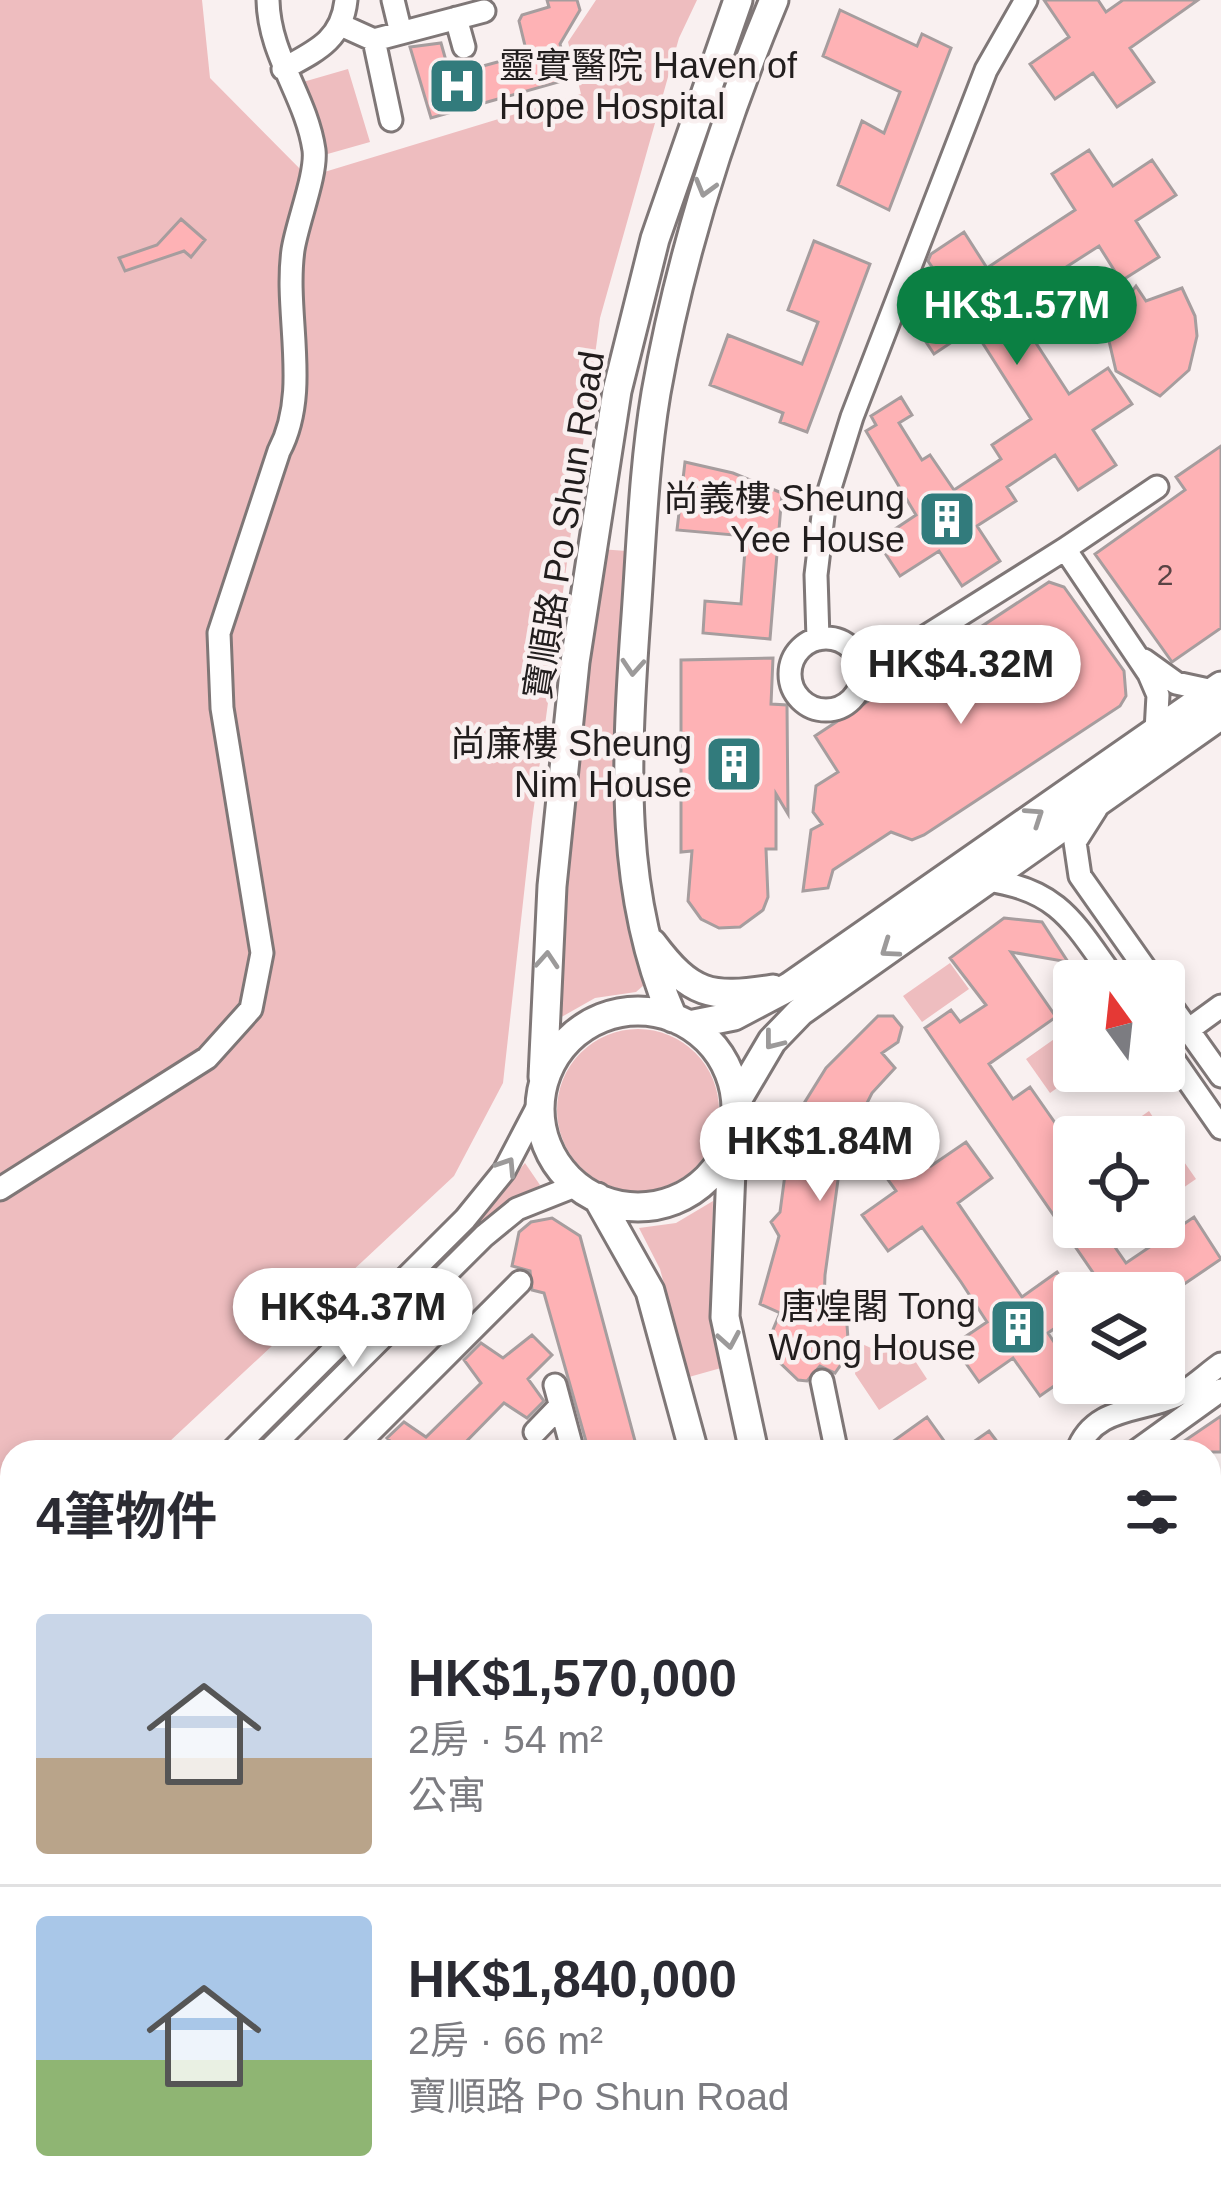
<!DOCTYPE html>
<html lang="zh-TW">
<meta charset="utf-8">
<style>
body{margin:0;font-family:Helvetica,"Noto Sans TC",sans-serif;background:#f7f7f7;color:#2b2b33;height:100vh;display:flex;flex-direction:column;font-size:45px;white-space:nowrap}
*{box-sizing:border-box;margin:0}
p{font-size:39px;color:#7c7c81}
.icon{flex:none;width:66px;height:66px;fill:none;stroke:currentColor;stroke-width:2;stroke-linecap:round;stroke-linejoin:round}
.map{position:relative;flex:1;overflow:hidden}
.side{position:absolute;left:0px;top:1440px;width:1221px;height:768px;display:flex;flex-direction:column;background:#fff;border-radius:36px 36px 0 0;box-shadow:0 6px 18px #0003}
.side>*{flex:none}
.needle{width:78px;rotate:345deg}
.tools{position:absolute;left:1053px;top:960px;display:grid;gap:24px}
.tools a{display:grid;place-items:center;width:132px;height:132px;border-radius:12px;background:#fff;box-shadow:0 6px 18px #0003;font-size:60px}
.price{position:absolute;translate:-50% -102px;padding:0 27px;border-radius:42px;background:#fff;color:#222;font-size:39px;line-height:78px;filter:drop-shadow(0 3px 6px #0008)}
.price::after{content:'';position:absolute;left:50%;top:72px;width:36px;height:27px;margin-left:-18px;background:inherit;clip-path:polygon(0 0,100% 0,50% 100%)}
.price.on{background:#0b8043;color:#fff}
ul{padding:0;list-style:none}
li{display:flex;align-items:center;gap:36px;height:300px;padding:0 36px}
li+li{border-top:3px solid #e1e1e2}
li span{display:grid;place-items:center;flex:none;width:336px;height:240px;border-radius:12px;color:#555}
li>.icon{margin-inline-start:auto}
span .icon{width:144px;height:144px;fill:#fffc;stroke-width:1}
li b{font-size:51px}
h2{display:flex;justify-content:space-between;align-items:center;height:144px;padding:0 36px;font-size:51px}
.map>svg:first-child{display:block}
.green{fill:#eebdbf}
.building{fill:#feb2b5;stroke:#a69d9e;stroke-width:3}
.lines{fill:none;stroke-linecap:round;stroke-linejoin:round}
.minor-casing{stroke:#7f7777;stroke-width:27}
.major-casing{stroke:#7f7777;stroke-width:33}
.minor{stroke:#fff;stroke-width:21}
.major{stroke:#fff;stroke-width:27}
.oneway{stroke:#9c9a9a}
.labels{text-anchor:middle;stroke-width:9;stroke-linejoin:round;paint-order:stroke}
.number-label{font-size:30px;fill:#594344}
.poi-label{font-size:36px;fill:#221e1e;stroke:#f9f0f0;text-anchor:end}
.street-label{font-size:36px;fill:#221e1e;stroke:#f9f0f0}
</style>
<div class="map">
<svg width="1221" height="2208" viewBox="0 0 1221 2208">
<rect width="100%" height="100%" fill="#f9f0f0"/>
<path class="green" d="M 0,0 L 202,0 L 210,78 L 308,177 L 581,94 L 568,42 L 596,0 L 697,0 L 679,38 L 600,318 L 532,821 L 503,1083 L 454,1176 L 169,1442 L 132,1452 L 12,1452 L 12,1496 L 0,1503 Z
M 348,69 L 370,142 L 324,155 L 303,82 Z
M 599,549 L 627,551 C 615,686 598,856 644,985 L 636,992 L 595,998 L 558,1019 L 568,841 Z
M 950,963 L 969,989 L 922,1022 L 903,996 Z
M 1074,1025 L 1074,1071 L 1081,1071 L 1050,1093 L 1026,1059 Z
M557 1110a81 81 0 1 1 162 0a81 81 0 1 1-162 0Z
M 1149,1111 L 1171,1144 L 1164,1149 L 1164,1137 L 1112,1137 Z
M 1173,1146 L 1196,1179 L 1164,1201 L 1164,1153 Z
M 525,1163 L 540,1185 L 481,1225 L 477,1220 Z
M 713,1201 L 711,1300 L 721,1368 L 689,1377 L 660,1269 L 639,1228 L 676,1223 Z
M 860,1343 L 882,1353 L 906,1347 L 927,1379 L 879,1410 L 855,1374 Z
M 577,2196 L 806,2196 L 789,2208 L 587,2208 Z"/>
<path class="building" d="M 547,0 L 577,0 L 580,10 L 560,44 L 569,79 L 431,118 L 410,47 L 441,43 L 450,75 L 527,54 L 519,21 L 522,15 L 549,7 Z
M 1044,0 L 1098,0 L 1106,12 L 1123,0 L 1198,0 L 1130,48 L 1154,82 L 1117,107 L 1093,73 L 1055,99 L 1030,64 L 1069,37 Z
M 840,10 L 917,46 L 922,34 L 951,48 L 889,210 L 838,185 L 862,121 L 884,133 L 900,92 L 823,56 Z
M 1089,150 L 1113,186 L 1152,160 L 1176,195 L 1136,221 L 1159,257 L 1121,281 L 1099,246 L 1010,303 L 1069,394 L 1108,368 L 1132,404 L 1093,430 L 1116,465 L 1078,490 L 1055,455 L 1007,487 L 1016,501 L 977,526 L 1000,561 L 962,586 L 939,551 L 900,576 L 877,541 L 916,515 L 866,431 L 876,425 L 871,416 L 901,397 L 912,415 L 899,423 L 922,460 L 930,455 L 954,490 L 1001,459 L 992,445 L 1031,419 L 973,328 L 934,354 L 910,318 L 949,292 L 928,261 L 931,254 L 964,232 L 987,268 L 1026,242 L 1075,210 L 1052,174 Z
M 181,219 L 205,240 L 191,257 L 184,251 L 125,271 L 119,258 L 157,245 Z
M 814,241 L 870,264 L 807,432 L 780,422 L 783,413 L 710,385 L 728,335 L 802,364 L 818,322 L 788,310 Z
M 1136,286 L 1146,301 L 1182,288 L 1195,316 L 1197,336 L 1189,370 L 1160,396 L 1116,371 L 1109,341 L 1115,314 Z
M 1221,446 L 1221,628 L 1172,662 L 1095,554 L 1185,490 L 1176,477 Z
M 685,462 L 733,473 L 782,493 L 770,639 L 703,633 L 705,601 L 741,604 L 746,536 L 677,530 Z
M 1049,582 L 1064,587 L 1124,671 L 1126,696 L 1120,706 L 924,835 L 912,840 L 891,832 L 833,870 L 828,888 L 803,891 L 811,830 L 822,824 L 813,812 L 816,786 L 838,772 L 815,736 Z
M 773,658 L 771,704 L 787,705 L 788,814 L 776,794 L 776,849 L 766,849 L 768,897 L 763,910 L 740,927 L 719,928 L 701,919 L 688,901 L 692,851 L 681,852 L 681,660 Z
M 1004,918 L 1042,922 L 1068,962 L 1011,952 L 1056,1017 L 989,1064 L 1013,1099 L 1030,1087 L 1074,1150 L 1074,1227 L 1101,1227 L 1126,1263 L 1194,1217 L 1221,1259 L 1171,1293 L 1107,1293 L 925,1028 L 951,1010 L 960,1022 L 986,1005 L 950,958 Z
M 878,1016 L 893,1016 L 902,1027 L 898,1042 L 882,1053 L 895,1068 L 872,1093 L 855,1127 L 838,1180 L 825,1275 L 824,1304 L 847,1325 L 849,1353 L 835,1373 L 820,1366 L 807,1381 L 798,1380 L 774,1357 L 772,1332 L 780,1313 L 760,1304 L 779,1236 L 771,1222 L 780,1212 L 788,1152 L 803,1105 L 826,1068 Z
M 904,1128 L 931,1166 L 966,1142 L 992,1178 L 958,1203 L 1022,1297 L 1057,1272 L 1074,1296 L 1074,1315 L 1048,1333 L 1074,1372 L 1040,1396 L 1013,1358 L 979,1382 L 953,1345 L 987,1322 L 961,1282 L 922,1227 L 888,1251 L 862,1215 L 896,1191 L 869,1153 Z
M 552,1218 L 580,1236 L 638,1452 L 589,1452 L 544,1293 L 532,1290 L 530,1271 L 512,1266 L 519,1232 L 531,1222 Z
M 532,1335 L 552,1355 L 528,1379 L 544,1401 L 527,1418 L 504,1403 L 456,1452 L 383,1452 L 392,1443 L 387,1438 L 404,1422 L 426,1437 L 481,1383 L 464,1360 L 481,1343 L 503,1358 Z
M 1221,1416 L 1221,1452 L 1168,1452 Z
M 927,1417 L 952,1452 L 899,1452 L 892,1442 Z
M 989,1431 L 1005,1452 L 959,1452 Z"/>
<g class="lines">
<defs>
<path id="minor" d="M 393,0 L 401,33
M 456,18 L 464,47
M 343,26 L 374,40 L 484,11
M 374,40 L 391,120
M 283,69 C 316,51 342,40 346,0
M790 674a36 36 0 1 1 72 0a36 36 0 1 1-72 0Z
M 818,639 L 816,575 L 824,507 L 852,417 L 986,70 L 1026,0
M 1144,660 L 1176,683 L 1213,691
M 863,676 L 1065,549
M 1156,731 L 1158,695 L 1149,674 L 1065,549 L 1157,487
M 1096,809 L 1075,842 L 1080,876 L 1154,981
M 987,880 C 1061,890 1075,925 1116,981
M 1164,996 L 1221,1076
M 1188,1030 L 1221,1006
M 1164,1046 L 1221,1128
M 0,1189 L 207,1058 L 251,1009 L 262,953 L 222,708 L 219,633 L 279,451 C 311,391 284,315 293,250 C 297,223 317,174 314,150 C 306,96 269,56 268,0
M 822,1381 L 835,1444 L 832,1452
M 555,1385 L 573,1452
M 535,1432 L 560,1406
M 231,1452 L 465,1219 L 504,1171 L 538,1106
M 267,1452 L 484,1236 L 517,1209 L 575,1186
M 350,1452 L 520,1282
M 1077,1452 C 1094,1403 1147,1413 1182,1393 C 1196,1385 1208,1373 1221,1364
M 1135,1452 L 1221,1390
M 0,1678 L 12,1666
M 0,1719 L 12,1706
M 0,1867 L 12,1826
M 0,2048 L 12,2083
M 591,2204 L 594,2208
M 111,2208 L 120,2196"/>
<path id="major" d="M 652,943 C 691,995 710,999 773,989
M540 1109a98 98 0 1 1 196 0a98 98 0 1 1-196 0Z
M 673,1018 C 619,896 626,761 635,630 C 641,552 643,471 656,393 C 680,257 721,127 774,0
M 689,1025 L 734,1016 L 789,987 L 1221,686
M 543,1077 L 552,886 L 575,662 L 617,391 L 655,239 L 738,0
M 736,1102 L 772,1041 L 800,1012 L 1221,715
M 732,1146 L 725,1317 L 754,1452
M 597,1197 L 650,1291 L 694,1452
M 1209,1960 L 1221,1951
M 1209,2007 L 1221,1998
M 850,2208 L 867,2196
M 905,2208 L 923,2196
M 944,2208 L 963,2196"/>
</defs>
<use href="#minor" class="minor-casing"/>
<use href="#major" class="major-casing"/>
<use href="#minor" class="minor"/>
<use href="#major" class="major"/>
</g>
<defs><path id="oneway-chevron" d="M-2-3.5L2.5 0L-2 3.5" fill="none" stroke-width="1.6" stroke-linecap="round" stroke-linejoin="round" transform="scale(3)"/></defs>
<g class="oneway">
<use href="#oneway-chevron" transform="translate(705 188) rotate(106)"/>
<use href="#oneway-chevron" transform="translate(633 667) rotate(94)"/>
<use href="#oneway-chevron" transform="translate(1035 816) rotate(-34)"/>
<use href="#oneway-chevron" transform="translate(889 949) rotate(145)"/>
<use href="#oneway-chevron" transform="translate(547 960) rotate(-86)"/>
<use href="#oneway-chevron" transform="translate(773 1041) rotate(128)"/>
<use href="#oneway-chevron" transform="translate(507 1166) rotate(-57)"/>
<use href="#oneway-chevron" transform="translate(729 1340) rotate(80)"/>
</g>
<defs>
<symbol id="hospital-square" viewBox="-11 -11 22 22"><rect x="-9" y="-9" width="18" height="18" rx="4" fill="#327b7c" stroke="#f9f0f0"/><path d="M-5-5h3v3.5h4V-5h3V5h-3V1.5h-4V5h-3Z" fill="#fff"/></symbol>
<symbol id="building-square" viewBox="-11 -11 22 22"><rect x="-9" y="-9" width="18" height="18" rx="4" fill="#327b7c" stroke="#f9f0f0"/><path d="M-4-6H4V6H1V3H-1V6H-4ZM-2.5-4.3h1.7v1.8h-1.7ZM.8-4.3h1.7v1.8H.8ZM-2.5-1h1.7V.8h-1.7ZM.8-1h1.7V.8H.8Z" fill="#fff"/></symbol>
</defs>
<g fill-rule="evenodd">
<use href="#hospital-square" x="424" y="53" width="66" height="66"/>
<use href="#building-square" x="914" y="486" width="66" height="66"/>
<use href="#building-square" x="701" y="731" width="66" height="66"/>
<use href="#building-square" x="985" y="1294" width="66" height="66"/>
</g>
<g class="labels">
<g class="number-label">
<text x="1165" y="585">2</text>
</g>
<g class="poi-label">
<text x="499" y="78" text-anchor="start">靈實醫院 Haven of<tspan x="499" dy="41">Hope Hospital</tspan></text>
<text x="905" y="511">尚義樓 Sheung<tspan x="905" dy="41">Yee House</tspan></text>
<text x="692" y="756">尚廉樓 Sheung<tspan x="692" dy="41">Nim House</tspan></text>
<text x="976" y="1319">唐煌閣 Tong<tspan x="976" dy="41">Wong House</tspan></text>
</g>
<g class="street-label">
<text transform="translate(564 525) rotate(-81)" y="13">寶順路 Po Shun Road</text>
</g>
</g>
</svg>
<div class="tools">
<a><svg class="needle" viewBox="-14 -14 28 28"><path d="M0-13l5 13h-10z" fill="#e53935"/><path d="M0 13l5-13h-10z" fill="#7c7c81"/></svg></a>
<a><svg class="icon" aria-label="locate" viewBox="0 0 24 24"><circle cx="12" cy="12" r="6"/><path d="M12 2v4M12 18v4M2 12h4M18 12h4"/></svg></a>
<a><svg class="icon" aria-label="layers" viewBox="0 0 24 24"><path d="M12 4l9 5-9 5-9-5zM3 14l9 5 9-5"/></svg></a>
</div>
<b class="price on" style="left:1017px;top:368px">HK$1.57M</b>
<b class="price" style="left:961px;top:727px">HK$4.32M</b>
<b class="price" style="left:820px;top:1204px">HK$1.84M</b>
<b class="price" style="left:353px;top:1370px">HK$4.37M</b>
<section class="side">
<h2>4筆物件<svg class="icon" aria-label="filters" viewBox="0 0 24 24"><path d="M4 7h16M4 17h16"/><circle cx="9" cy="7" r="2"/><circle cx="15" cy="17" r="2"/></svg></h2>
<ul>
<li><span style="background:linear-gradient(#c9d6e8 60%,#b9a48a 0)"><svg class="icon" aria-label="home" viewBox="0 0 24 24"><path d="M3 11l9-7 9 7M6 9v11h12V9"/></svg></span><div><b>HK$1,570,000</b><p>2房 · 54 m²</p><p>公寓</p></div></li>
<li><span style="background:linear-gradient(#a9c7e8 60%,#8fb573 0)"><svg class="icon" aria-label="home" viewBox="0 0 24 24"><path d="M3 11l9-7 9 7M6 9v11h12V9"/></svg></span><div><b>HK$1,840,000</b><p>2房 · 66 m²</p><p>寶順路 Po Shun Road</p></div></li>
</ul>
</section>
</div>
